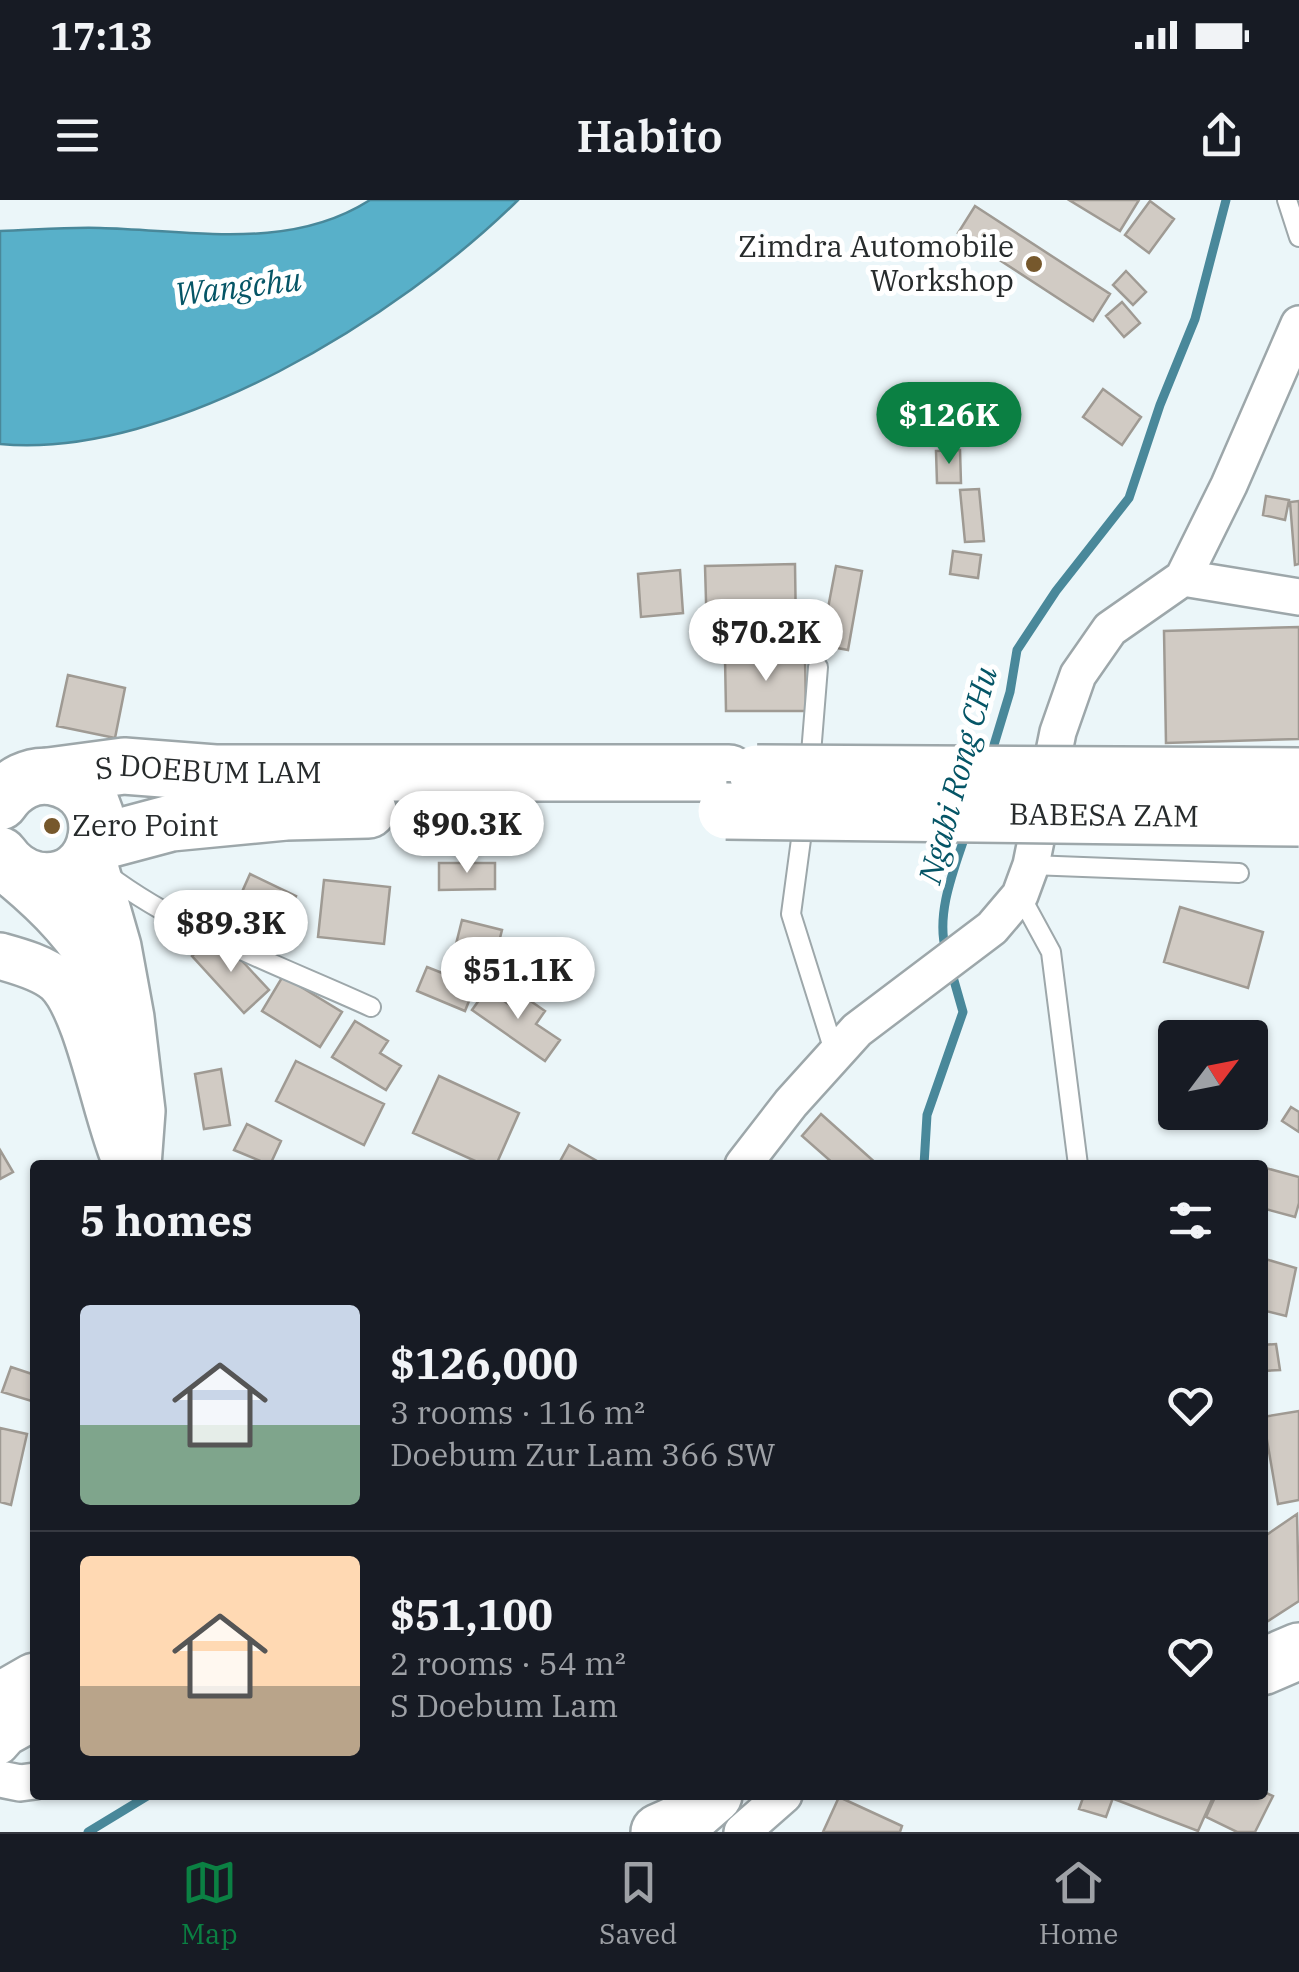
<!DOCTYPE html>
<meta charset="utf-8">
<style>
body{margin:0;font-family:"IBM Plex Serif",serif;background:#20242c;color:#f1f3f6;height:100vh;display:flex;flex-direction:column;font-size:38px;white-space:nowrap}
*{box-sizing:border-box;margin:0}
p{font-size:32px;color:#9ea1a6}
.icon{flex:none;width:55px;height:55px;fill:none;stroke:currentColor;stroke-width:2;stroke-linecap:round;stroke-linejoin:round}
.map{position:relative;flex:1;overflow:hidden}
.sheet{position:absolute;left:30px;top:960px;width:1238px;height:640px;display:flex;flex-direction:column;background:#171b24;border-radius:10px;box-shadow:0 2px 8px #0004}
.sheet>*{flex:none}
.needle{width:65px;rotate:58deg}
.controls{position:absolute;left:1158px;top:820px;display:grid;gap:20px}
.controls a{display:grid;place-items:center;width:110px;height:110px;border-radius:10px;background:#171b24;box-shadow:0 2px 8px #0004;font-size:50px}
.price{position:absolute;translate:-50% -85px;padding:0 22px;border-radius:35px;background:#fff;color:#222;font-size:32px;line-height:65px;filter:drop-shadow(0 2px 5px #0008)}
.price::after{content:'';position:absolute;left:50%;top:60px;width:30px;height:22px;margin-left:-15px;background:inherit;clip-path:polygon(0 0,100% 0,50% 100%)}
.price.current{background:#0b8043;color:#fff}
ul{padding:0;list-style:none}
li{display:flex;align-items:center;gap:30px;height:250px;padding:0 50px}
li+li{border-top:2px solid #363941}
li span{display:grid;place-items:center;flex:none;width:280px;height:200px;border-radius:10px;color:#555}
li>.icon{margin-inline-start:auto}
span .icon{width:120px;height:120px;fill:#fffc;stroke-width:1}
li b{font-size:42px}
h2{display:flex;justify-content:space-between;align-items:center;height:120px;padding:0 50px;font-size:42px}
.status{display:flex;justify-content:space-between;align-items:center;height:70px;padding:0 50px;background:#171b24;direction:ltr}
.status svg{height:28px;fill:currentColor}
header{display:flex;justify-content:space-between;align-items:center;height:130px;padding:0 50px;background:#171b24;font-size:45px;font-weight:600}
.dock{display:flex;justify-content:space-around;align-items:center;height:140px;border-top:2px solid #363941;background:#171b24;font-size:28px;color:#9ea1a6}
.dock a{display:grid;justify-items:center;gap:5px}
.dock .current{color:#0b8043}
.map>svg:first-child{display:block}
.water{fill:#58b0c9;stroke:#49889a;stroke-width:2.5}
.lines{fill:none;stroke-linecap:round;stroke-linejoin:round}
.stream{stroke:#49889a;stroke-width:9}
.building{fill:#d1cbc4;stroke:#9f9a93;stroke-width:2.5}
.service-casing{stroke:#9da7aa;stroke-width:22}
.minor-casing{stroke:#9da7aa;stroke-width:40}
.tertiary-casing{stroke:#9da7aa;stroke-width:50}
.primary-casing{stroke:#9da7aa;stroke-width:60}
.trunk-casing{stroke:#9da7aa;stroke-width:60}
.service{stroke:#fff;stroke-width:18}
.minor{stroke:#fff;stroke-width:35}
.tertiary{stroke:#fff;stroke-width:45}
.primary{stroke:#fff;stroke-width:55}
.trunk{stroke:#fff;stroke-width:55}
.trunk-bridge-casing{stroke:#9da7aa;stroke-width:60;stroke-linecap:butt}
.trunk-bridge{stroke:#fff;stroke-width:55}
.poi-dot{fill:#76582c;stroke:#fff;stroke-width:4}
.labels{text-anchor:middle;stroke-width:10;stroke-linejoin:round;paint-order:stroke}
.poi-label{font-size:30px;fill:#272b2c;stroke:#fff;text-anchor:end}
.street-label{font-size:30px;fill:#272b2c;stroke:#fff}
.water-label{font-size:32px;font-style:italic;fill:#055566;stroke:#fff}
</style>
<div class="status"><b>17:13</b><svg viewBox="0 0 49 12"><path d="M0 12V9h3v3zM5 12V6h3v6zM10 12V3h3v9zM15 12V0h3v12zM26 1h20v11H26zM47 4h2v5h-2z"/></svg></div>
<header><svg class="icon" aria-label="menu" viewBox="0 0 24 24"><path d="M4 6h16M4 12h16M4 18h16"/></svg>Habito<svg class="icon" aria-label="share" viewBox="0 0 24 24"><path d="M12 15V3M7 8l5-5 5 5M5 13v7h14v-7"/></svg></header>
<div class="map">
<svg width="1299" height="1632" viewBox="0 0 1299 1632">
<rect width="100%" height="100%" fill="#ebf6f9"/>
<path class="water" d="M 370,0 L 518,0 C 401,116 170,260 0,244 L 0,31 C 33,30 67,27 100,28 C 190,30 289,52 370,0 Z"/>
<g class="lines">
<path class="stream" d="M 990,558 L 1010,492 L 1017,450 L 1056,391 L 1129,298 L 1160,205 L 1195,119 L 1226,0
M 946,751 C 935,713 955,667 967,630
M 924,965 L 927,915 L 963,812 L 951,770
M 88,1632 L 149,1595"/>
</g>
<path class="building" d="M 1069,0 L 1139,0 L 1120,31 Z
M 1150,1 L 1174,19 L 1149,53 L 1125,35 Z
M 975,6 L 1110,94 L 1093,121 L 958,33 Z
M 1126,71 L 1146,92 L 1133,105 L 1113,85 Z
M 1122,102 L 1140,123 L 1124,137 L 1106,116 Z
M 1103,189 L 1141,217 L 1122,245 L 1083,217 Z
M 960,250 L 961,283 L 937,283 L 936,251 Z
M 979,289 L 984,341 L 965,342 L 960,290 Z
M 1266,296 L 1289,300 L 1285,320 L 1263,315 Z
M 1299,301 L 1299,364 L 1295,365 L 1290,302 Z
M 953,351 L 981,355 L 978,378 L 950,374 Z
M 795,364 L 796,433 L 707,435 L 705,366 Z
M 836,366 L 862,371 L 848,450 L 821,445 Z
M 680,370 L 683,413 L 641,417 L 638,374 Z
M 1299,427 L 1299,539 L 1166,543 L 1164,431 Z
M 725,458 L 805,458 L 806,511 L 726,511 Z
M 68,475 L 125,488 L 115,538 L 57,526 Z
M 439,663 L 495,663 L 495,689 L 439,690 Z
M 250,674 L 296,696 L 280,731 L 234,710 Z
M 324,680 L 390,687 L 384,744 L 318,737 Z
M 1180,707 L 1263,732 L 1248,788 L 1164,762 Z
M 462,720 L 502,730 L 493,766 L 453,756 Z
M 211,739 L 225,755 L 231,749 L 269,790 L 244,813 L 192,756 Z
M 427,767 L 475,786 L 465,811 L 417,791 Z
M 283,776 L 342,812 L 320,847 L 262,811 Z
M 487,789 L 511,806 L 519,793 L 545,811 L 536,824 L 560,840 L 545,861 L 472,810 Z
M 355,821 L 388,841 L 380,853 L 401,866 L 386,890 L 332,857 Z
M 296,861 L 384,904 L 364,945 L 276,901 Z
M 221,869 L 230,925 L 204,929 L 195,874 Z
M 439,876 L 519,913 L 496,965 L 484,965 L 413,933 Z
M 1291,907 L 1299,912 L 1299,932 L 1282,921 Z
M 821,914 L 878,965 L 835,965 L 802,936 Z
M 247,924 L 281,941 L 270,965 L 234,950 Z
M 569,945 L 604,965 L 558,965 Z
M 0,950 L 13,972 L 0,979 Z
M 1262,967 L 1299,977 L 1299,1003 L 1295,1017 L 1262,1008 Z
M 1262,1058 L 1296,1068 L 1286,1116 L 1262,1110 Z
M 1276,1144 L 1280,1170 L 1262,1171 L 1262,1145 Z
M 11,1167 L 35,1175 L 35,1202 L 2,1192 Z
M 1299,1211 L 1299,1300 L 1278,1304 L 1263,1217 Z
M 0,1228 L 27,1234 L 11,1305 L 0,1302 Z
M 1297,1314 L 1299,1401 L 1262,1425 L 1262,1338 Z
M 1262,1591 L 1273,1596 L 1255,1632 L 1237,1632 L 1206,1617 L 1216,1595 L 1262,1595 Z
M 1084,1595 L 1114,1595 L 1106,1617 L 1079,1609 Z
M 1116,1595 L 1214,1595 L 1198,1631 L 1114,1599 Z
M 839,1597 L 902,1626 L 900,1632 L 823,1632 Z"/>
<g class="lines">
<defs>
<path id="service" d="M 1287,0 L 1299,37
M 810,566 L 818,467
M 804,617 L 791,714 L 835,854
M 1031,665 L 1239,673
M 108,675 C 182,731 286,768 371,807
M 1020,695 L 1051,752 L 1078,965"/>
<path id="minor" d="M 1183,378 L 1229,285 L 1299,124
M 743,965 L 791,903 L 857,830 L 992,728 L 1020,695 L 1031,665 L 1058,532 L 1078,475 L 1110,429 L 1183,378 L 1299,397
M 0,1546 L 8,1537 L 35,1522
M 0,1579 L 20,1583 L 35,1581
M 742,1632 L 784,1595"/>
<path id="tertiary" d="M 0,756 C 18,761 44,768 58,781 C 90,812 106,921 127,965"/>
<path id="primary" d="M 88,660 L 113,747 L 126,818 L 137,911 L 133,965
M 18,673 C 55,704 85,735 108,777
M 1262,1467 L 1299,1451
M 0,1501 L 35,1481
M 659,1632 L 684,1621 L 714,1595"/>
<g id="trunk">
<path id="s1" d="M 49,576 L 124,566 L 215,573 L 729,573"/>
<path d="M 0,602 C 12,584 32,573 53,577 C 122,590 104,691 37,680 C 21,677 9,668 0,655"/>
<path d="M 96,643 L 171,623 L 286,612 L 368,610"/>
</g>
</defs>
<use href="#service" class="service-casing"/>
<use href="#minor" class="minor-casing"/>
<use href="#tertiary" class="tertiary-casing"/>
<use href="#primary" class="primary-casing"/>
<use href="#trunk" class="trunk-casing"/>
<use href="#service" class="service"/>
<use href="#minor" class="minor"/>
<use href="#tertiary" class="tertiary"/>
<use href="#primary" class="primary"/>
<use href="#trunk" class="trunk"/>
<defs>
<g id="trunk-bridge">
<path d="M 757,573 L 1299,576"/>
<path id="s2" d="M 726,611 L 1299,618"/>
</g>
</defs>
<use href="#trunk-bridge" class="trunk-bridge-casing"/>
<use href="#trunk-bridge" class="trunk-bridge"/>
</g>
<g class="poi-dot">
<circle cx="1034" cy="64" r="10"/>
<circle cx="52" cy="626" r="10"/>
</g>
<g class="labels">
<g class="poi-label">
<text x="1014" y="57">Zimdra Automobile<tspan x="1014" dy="34">Workshop</tspan></text>
<text x="72" y="636" text-anchor="start">Zero Point</text>
</g>
<g class="street-label">
<text dy="10" stroke="none"><textPath href="#s1" startOffset="160">S DOEBUM LAM</textPath></text>
<text dy="10" stroke="none"><textPath href="#s2" startOffset="378">BABESA ZAM</textPath></text>
</g>
<g class="water-label">
<text transform="translate(238 87) rotate(-7)" y="11">Wangchu</text>
<text transform="translate(958 575) rotate(-75)" y="11">Ngabi Rong CHu</text>
</g>
</g>
</svg>
<div class="controls">
<a><svg class="needle" viewBox="-14 -14 28 28"><path d="M0-13l5 13h-10z" fill="#e53935"/><path d="M0 13l5-13h-10z" fill="#9ea1a6"/></svg></a>
</div>
<b class="price current" style="left:949px;top:267px">$126K</b>
<b class="price" style="left:766px;top:484px">$70.2K</b>
<b class="price" style="left:467px;top:676px">$90.3K</b>
<b class="price" style="left:231px;top:775px">$89.3K</b>
<b class="price" style="left:518px;top:822px">$51.1K</b>
<section class="sheet">
<h2>5 homes<svg class="icon" aria-label="filters" viewBox="0 0 24 24"><path d="M4 7h16M4 17h16"/><circle cx="9" cy="7" r="2"/><circle cx="15" cy="17" r="2"/></svg></h2>
<ul>
<li><span style="background:linear-gradient(#c9d6e8 60%,#7fa58c 0)"><svg class="icon" aria-label="home" viewBox="0 0 24 24"><path d="M3 11l9-7 9 7M6 9v11h12V9"/></svg></span><div><b>$126,000</b><p>3 rooms · 116 m²</p><p>Doebum Zur Lam 366 SW</p></div><svg class="icon" aria-label="heart" viewBox="0 0 24 24"><path d="M12 20l-8-8c-3-5 5-10 8-4 3-6 11-1 8 4z"/></svg></li>
<li><span style="background:linear-gradient(#ffd9b3 65%,#b9a48a 0)"><svg class="icon" aria-label="home" viewBox="0 0 24 24"><path d="M3 11l9-7 9 7M6 9v11h12V9"/></svg></span><div><b>$51,100</b><p>2 rooms · 54 m²</p><p>S Doebum Lam</p></div><svg class="icon" aria-label="heart" viewBox="0 0 24 24"><path d="M12 20l-8-8c-3-5 5-10 8-4 3-6 11-1 8 4z"/></svg></li>
</ul>
</section>
</div>
<nav class="dock">
<a class="current"><svg class="icon" aria-label="map" viewBox="0 0 24 24"><path d="M3 6l6-2 6 2 6-2v14l-6 2-6-2-6 2zM9 4v14M15 6v14"/></svg>Map</a>
<a><svg class="icon" aria-label="saved" viewBox="0 0 24 24"><path d="M7 4h10v16l-5-4-5 4z"/></svg>Saved</a>
<a><svg class="icon" aria-label="home" viewBox="0 0 24 24"><path d="M3 11l9-7 9 7M6 9v11h12V9"/></svg>Home</a>
</nav>
